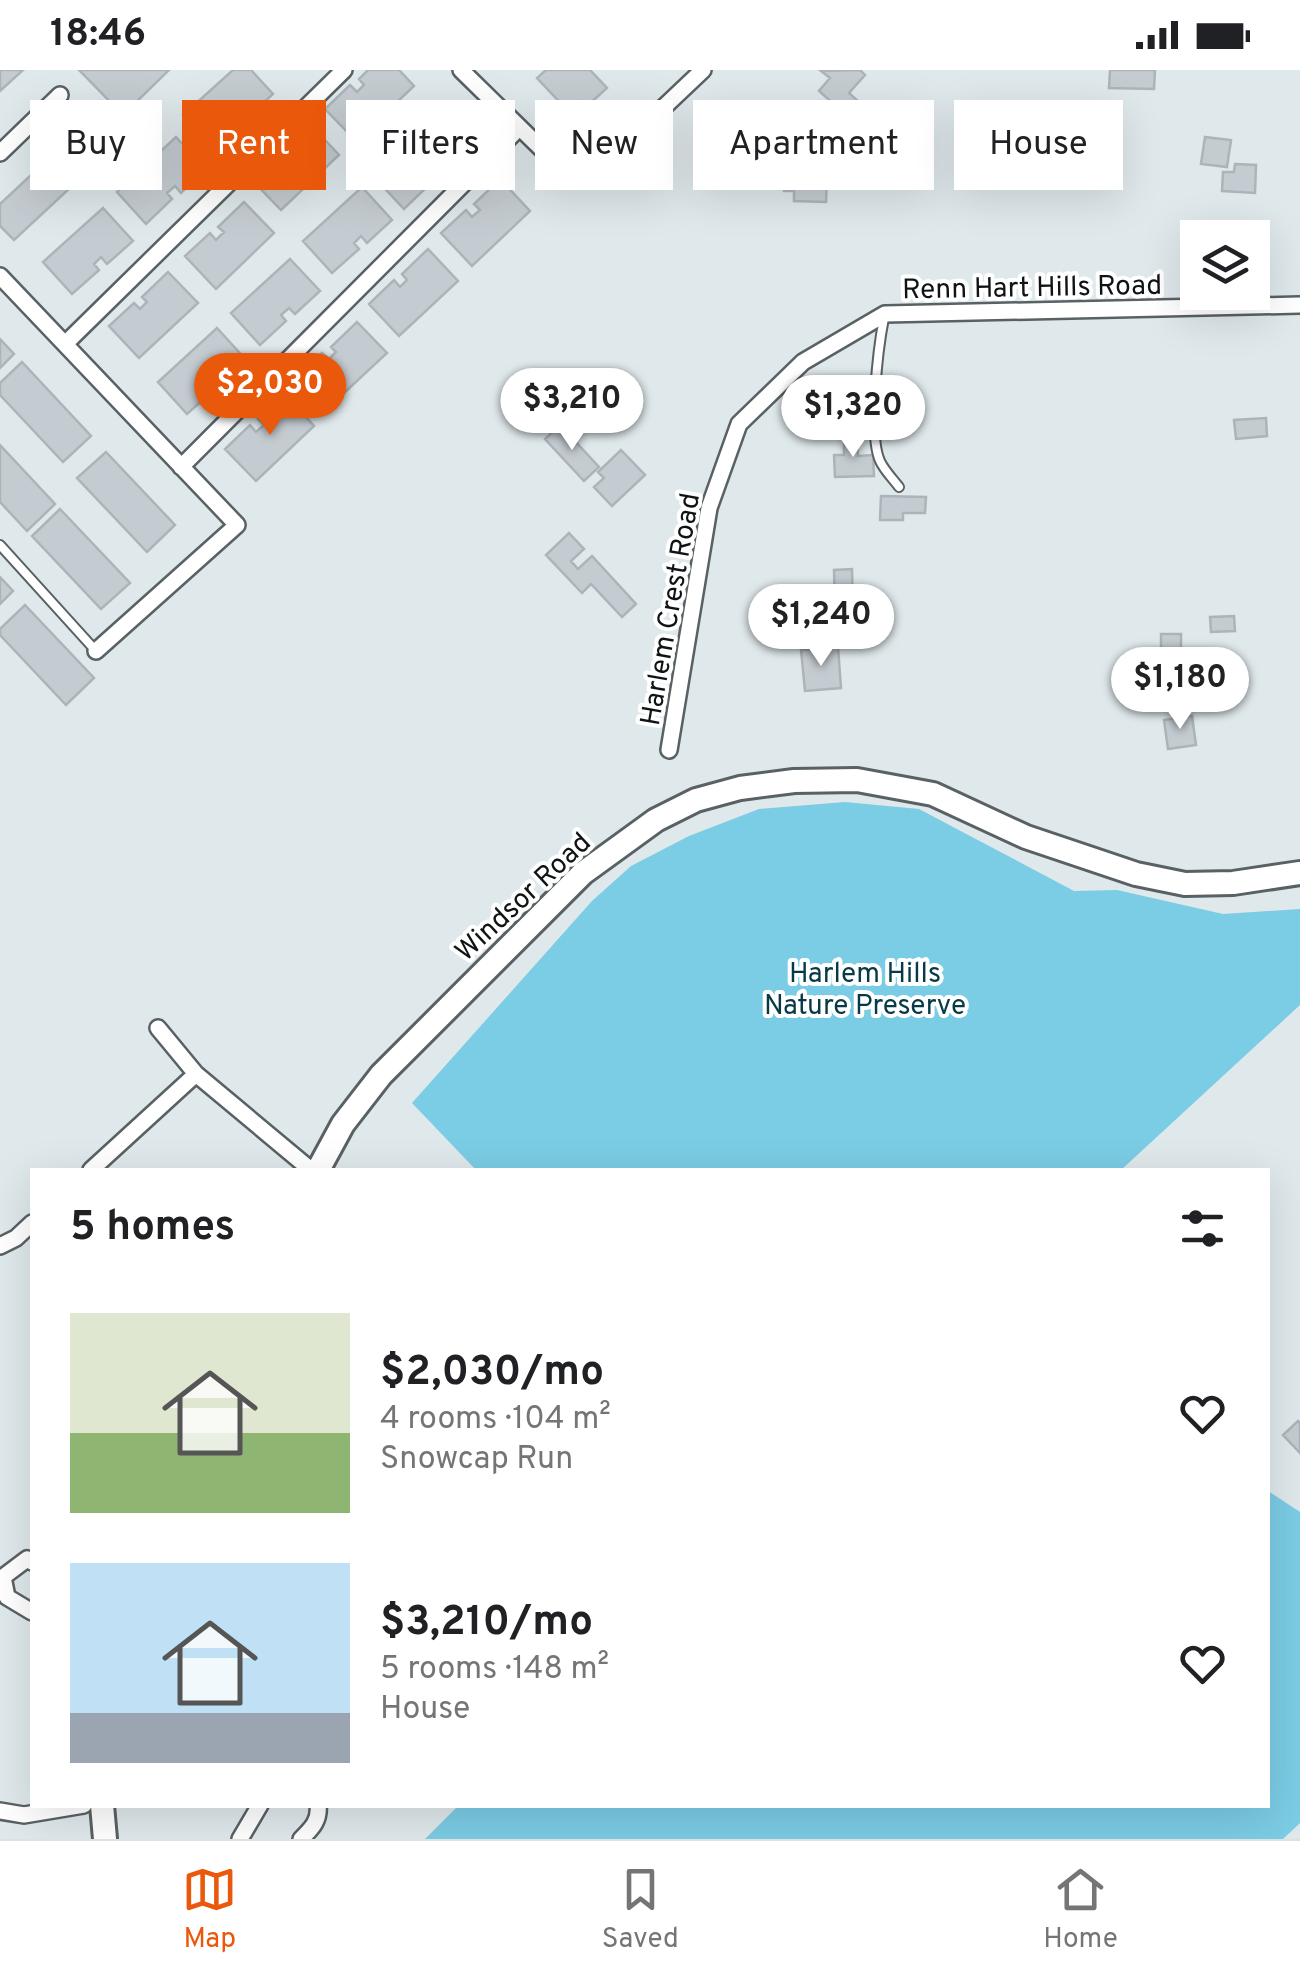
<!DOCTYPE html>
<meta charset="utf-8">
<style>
body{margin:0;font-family:Overpass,sans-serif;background:#f6f6f6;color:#202124;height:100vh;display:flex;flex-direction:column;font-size:38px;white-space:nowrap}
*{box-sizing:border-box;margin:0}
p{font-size:32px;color:#757577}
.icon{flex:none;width:55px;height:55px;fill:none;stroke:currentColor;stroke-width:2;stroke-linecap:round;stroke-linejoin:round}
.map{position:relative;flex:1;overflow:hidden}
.drawer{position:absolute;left:30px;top:1098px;width:1240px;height:640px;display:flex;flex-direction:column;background:#fff;border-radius:0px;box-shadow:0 10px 40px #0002}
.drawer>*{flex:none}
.banner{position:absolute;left:30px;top:30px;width:1240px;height:90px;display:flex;gap:20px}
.buttons{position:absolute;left:1180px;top:150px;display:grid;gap:20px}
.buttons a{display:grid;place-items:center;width:90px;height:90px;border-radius:0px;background:#fff;box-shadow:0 10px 40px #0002;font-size:50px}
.price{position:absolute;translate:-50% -85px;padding:0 22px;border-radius:35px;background:#fff;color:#222;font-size:32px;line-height:65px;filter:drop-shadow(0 2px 5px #0008)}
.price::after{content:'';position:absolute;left:50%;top:60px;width:30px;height:22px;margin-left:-15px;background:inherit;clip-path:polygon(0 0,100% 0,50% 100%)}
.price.selected{background:#ea580c;color:#fff}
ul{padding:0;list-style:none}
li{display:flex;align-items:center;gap:30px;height:250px;padding:0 40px}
li span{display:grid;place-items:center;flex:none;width:280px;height:200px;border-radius:0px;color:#555}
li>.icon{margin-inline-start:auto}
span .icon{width:120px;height:120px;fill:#fffc;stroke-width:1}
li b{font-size:42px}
h2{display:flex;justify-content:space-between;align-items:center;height:120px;padding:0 40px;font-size:42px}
.tag{padding:0 35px;border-radius:0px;background:#fff;box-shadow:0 10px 40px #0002;font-size:35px;line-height:90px}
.tag.selected{background:#ea580c;color:#fff}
.status{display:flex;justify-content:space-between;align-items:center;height:70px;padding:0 50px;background:#fff;direction:ltr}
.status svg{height:28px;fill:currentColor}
.tab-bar{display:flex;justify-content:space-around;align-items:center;height:140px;border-top:2px solid #e0e0e0;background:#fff;font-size:28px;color:#757577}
.tab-bar a{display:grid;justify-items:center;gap:5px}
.tab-bar .selected{color:#ea580c}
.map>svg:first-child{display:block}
.green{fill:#7bcce5}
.building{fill:#c5ccd1;stroke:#adb4b9;stroke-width:2.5}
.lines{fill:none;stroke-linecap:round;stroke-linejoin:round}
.lane-casing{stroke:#596164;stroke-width:12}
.street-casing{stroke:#596164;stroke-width:20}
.secondary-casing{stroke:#596164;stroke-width:28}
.lane{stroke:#fff;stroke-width:8}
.street{stroke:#fff;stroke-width:15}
.secondary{stroke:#fff;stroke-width:22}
.labels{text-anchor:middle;stroke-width:8;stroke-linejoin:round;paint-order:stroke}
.street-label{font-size:28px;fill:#101314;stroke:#fff}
.park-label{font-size:28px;fill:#073a47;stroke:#fff}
</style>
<div class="status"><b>18:46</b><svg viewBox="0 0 49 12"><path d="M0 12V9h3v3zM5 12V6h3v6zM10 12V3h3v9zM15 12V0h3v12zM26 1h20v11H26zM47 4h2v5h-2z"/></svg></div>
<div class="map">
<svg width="1300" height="1769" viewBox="0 0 1300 1769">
<rect width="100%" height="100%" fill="#dfe8eb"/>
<path class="green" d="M 845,732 L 919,739 L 1074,821 L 1117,820 L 1223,844 L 1300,839 L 1300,935 L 1121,1100 L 476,1100 L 412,1033 L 592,831 L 631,796 L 689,766 L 759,739 Z
M 1268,1421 L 1300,1442 L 1300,1753 L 1283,1769 L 425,1769 L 459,1735 L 1268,1735 Z"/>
<path class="building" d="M 0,0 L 23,0 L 0,21 Z
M 79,0 L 169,0 L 123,45 Z
M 233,0 L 251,0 L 273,24 L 248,47 L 241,40 L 234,47 L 239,53 L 213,77 L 183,45 Z
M 368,0 L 399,0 L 414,16 L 356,71 L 325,39 L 350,15 L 357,22 L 364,15 L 359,9 Z
M 546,0 L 590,0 L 607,18 L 586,37 L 580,31 L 569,42 L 537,8 Z
M 860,0 L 865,5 L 849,23 L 859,32 L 847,46 L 819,21 L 830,8 L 821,1 Z
M 1110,0 L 1155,0 L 1154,19 L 1109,18 Z
M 434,53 L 464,85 L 439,108 L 432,102 L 425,109 L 430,114 L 404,139 L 374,107 Z
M 310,54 L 339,85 L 281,140 L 250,108 L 275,85 L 281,91 L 289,84 L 283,79 Z
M 73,66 L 98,92 L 14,170 L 0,156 L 0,134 Z
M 176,67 L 206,100 L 181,123 L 175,116 L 167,123 L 172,129 L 146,154 L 117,122 Z
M 1205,67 L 1231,70 L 1227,97 L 1201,94 Z
M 786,87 L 828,88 L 826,132 L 794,131 L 794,121 L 784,121 Z
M 1235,94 L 1256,95 L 1255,123 L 1222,121 L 1223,102 L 1234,102 Z
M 500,109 L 530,141 L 472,196 L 441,163 L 466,140 L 472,147 L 480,140 L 474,134 Z
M 362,117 L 392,150 L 367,173 L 361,166 L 354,173 L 359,179 L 332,203 L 303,171 Z
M 244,132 L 274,163 L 216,219 L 185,186 L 210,163 L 216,170 L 224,162 L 218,157 Z
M 103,138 L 133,171 L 107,194 L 101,187 L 94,194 L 99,200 L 72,224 L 43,192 Z
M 428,179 L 458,211 L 399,266 L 369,234 L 394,210 L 400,217 L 407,210 L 402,204 Z
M 1264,188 L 1265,206 L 1252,207 L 1252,189 Z
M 290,189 L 320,221 L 295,244 L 289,238 L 281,245 L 286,251 L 260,275 L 231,243 Z
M 1182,198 L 1198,199 L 1198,217 L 1182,217 Z
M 168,202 L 198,233 L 139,288 L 109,256 L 134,233 L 140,239 L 147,232 L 142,227 Z
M 357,252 L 387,283 L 328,338 L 298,306 L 322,283 L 329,289 L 336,282 L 331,277 Z
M 217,258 L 247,291 L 222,314 L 216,307 L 208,314 L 214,320 L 187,344 L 158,312 Z
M 0,269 L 14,284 L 0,298 Z
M 22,292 L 91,366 L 63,392 L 0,325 L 0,313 Z
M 285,324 L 314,356 L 256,411 L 225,379 L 250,355 L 256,362 L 264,355 L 258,349 Z
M 1266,348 L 1267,366 L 1236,369 L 1234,350 Z
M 560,355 L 599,397 L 584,411 L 545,369 Z
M 844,362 L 857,362 L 858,386 L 873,385 L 874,406 L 835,407 L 834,385 L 844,385 Z
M 0,375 L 55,434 L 27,461 L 0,432 Z
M 621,380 L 645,405 L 612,436 L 594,417 L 604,408 L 598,402 Z
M 106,382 L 175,455 L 147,482 L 77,408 Z
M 881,426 L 926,427 L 925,443 L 903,443 L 903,450 L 880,450 Z
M 60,439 L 130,513 L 101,539 L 32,466 Z
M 569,463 L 584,479 L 571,491 L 578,499 L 592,486 L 636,534 L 622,547 L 591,514 L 582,523 L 546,485 Z
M 852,499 L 853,537 L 835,537 L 834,500 Z
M 0,507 L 13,521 L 0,534 Z
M 25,535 L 94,608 L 66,635 L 0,565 L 0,559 Z
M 1234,546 L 1235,561 L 1211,562 L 1210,547 Z
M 1161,564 L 1181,564 L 1181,580 L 1161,580 Z
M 838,577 L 841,618 L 805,621 L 801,580 Z
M 1192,646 L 1196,675 L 1168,679 L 1164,650 Z
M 1298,1351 L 1300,1353 L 1300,1383 L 1283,1365 Z"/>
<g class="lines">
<defs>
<path id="lane" d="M 884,248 C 878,278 868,364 880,391 C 884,400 893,409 899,417
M 0,475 L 96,581"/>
<path id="street" d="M 461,0 L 560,97 L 580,105 L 608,90 L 703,0
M 0,83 L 60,25
M 0,206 L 237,455 L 96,581
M 65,274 L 344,0
M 181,397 L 519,58
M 669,680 L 709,438 L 739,354 L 803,292 L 885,244 L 1300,235
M 158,958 L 196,1004 L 311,1100
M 91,1100 L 196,1004
M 0,1176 L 16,1168 L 32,1153
M 32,1492 L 27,1489 L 3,1507 L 7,1527 L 32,1542
M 0,1741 L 24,1745 L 84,1735
M 240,1769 L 260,1735
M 301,1769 C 311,1759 320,1751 318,1735"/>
<path id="secondary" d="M 318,1100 L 343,1054 L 381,1005 L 583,803 L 656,750 L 696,730 L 740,718 L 794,711 L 857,710 L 933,724 L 1026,767 L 1136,804 L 1185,814 L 1233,813 L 1300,803
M 102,1735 L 105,1769"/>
</defs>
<use href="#lane" class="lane-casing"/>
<use href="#street" class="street-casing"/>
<use href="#secondary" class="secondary-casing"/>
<use href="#lane" class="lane"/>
<use href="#street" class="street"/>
<use href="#secondary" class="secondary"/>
</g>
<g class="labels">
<g class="street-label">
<text transform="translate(1032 216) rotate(-1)" y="10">Renn Hart Hills Road</text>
<text transform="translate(669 539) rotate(-80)" y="10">Harlem Crest Road</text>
<text transform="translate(522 826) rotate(-43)" y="10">Windsor Road</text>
</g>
<g class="park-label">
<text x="865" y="912">Harlem Hills<tspan x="865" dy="32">Nature Preserve</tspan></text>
</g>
</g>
</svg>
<div class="buttons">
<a><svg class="icon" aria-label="layers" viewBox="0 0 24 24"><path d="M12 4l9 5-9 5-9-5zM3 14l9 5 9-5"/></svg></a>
</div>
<b class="price selected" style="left:270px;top:368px">$2,030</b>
<b class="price" style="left:572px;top:383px">$3,210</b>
<b class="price" style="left:853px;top:390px">$1,320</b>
<b class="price" style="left:821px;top:599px">$1,240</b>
<b class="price" style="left:1180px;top:662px">$1,180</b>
<div class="banner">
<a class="tag">Buy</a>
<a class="tag selected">Rent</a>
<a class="tag">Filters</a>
<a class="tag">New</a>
<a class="tag">Apartment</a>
<a class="tag">House</a>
</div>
<section class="drawer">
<h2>5 homes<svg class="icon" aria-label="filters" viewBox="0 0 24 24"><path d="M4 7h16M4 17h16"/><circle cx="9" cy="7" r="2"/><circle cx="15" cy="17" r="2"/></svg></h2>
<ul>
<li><span style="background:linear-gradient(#dfe7d0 60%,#8fb573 0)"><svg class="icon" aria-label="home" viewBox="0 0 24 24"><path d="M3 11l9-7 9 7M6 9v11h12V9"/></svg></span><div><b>$2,030/mo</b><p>4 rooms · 104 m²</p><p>Snowcap Run</p></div><svg class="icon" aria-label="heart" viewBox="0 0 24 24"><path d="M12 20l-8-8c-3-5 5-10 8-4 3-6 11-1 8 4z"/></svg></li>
<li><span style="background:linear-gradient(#bfe0f5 75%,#9aa5b1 0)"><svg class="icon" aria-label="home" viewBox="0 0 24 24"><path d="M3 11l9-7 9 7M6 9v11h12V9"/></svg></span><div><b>$3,210/mo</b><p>5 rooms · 148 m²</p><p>House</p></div><svg class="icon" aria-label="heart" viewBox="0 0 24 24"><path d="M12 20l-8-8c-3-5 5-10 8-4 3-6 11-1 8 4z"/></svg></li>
</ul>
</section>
</div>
<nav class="tab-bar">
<a class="selected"><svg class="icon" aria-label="map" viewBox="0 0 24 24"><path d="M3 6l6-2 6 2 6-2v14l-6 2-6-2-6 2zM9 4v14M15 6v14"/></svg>Map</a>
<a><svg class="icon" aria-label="saved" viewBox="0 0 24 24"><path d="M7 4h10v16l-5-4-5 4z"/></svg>Saved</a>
<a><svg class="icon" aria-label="home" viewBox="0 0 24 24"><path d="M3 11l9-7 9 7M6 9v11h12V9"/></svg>Home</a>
</nav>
